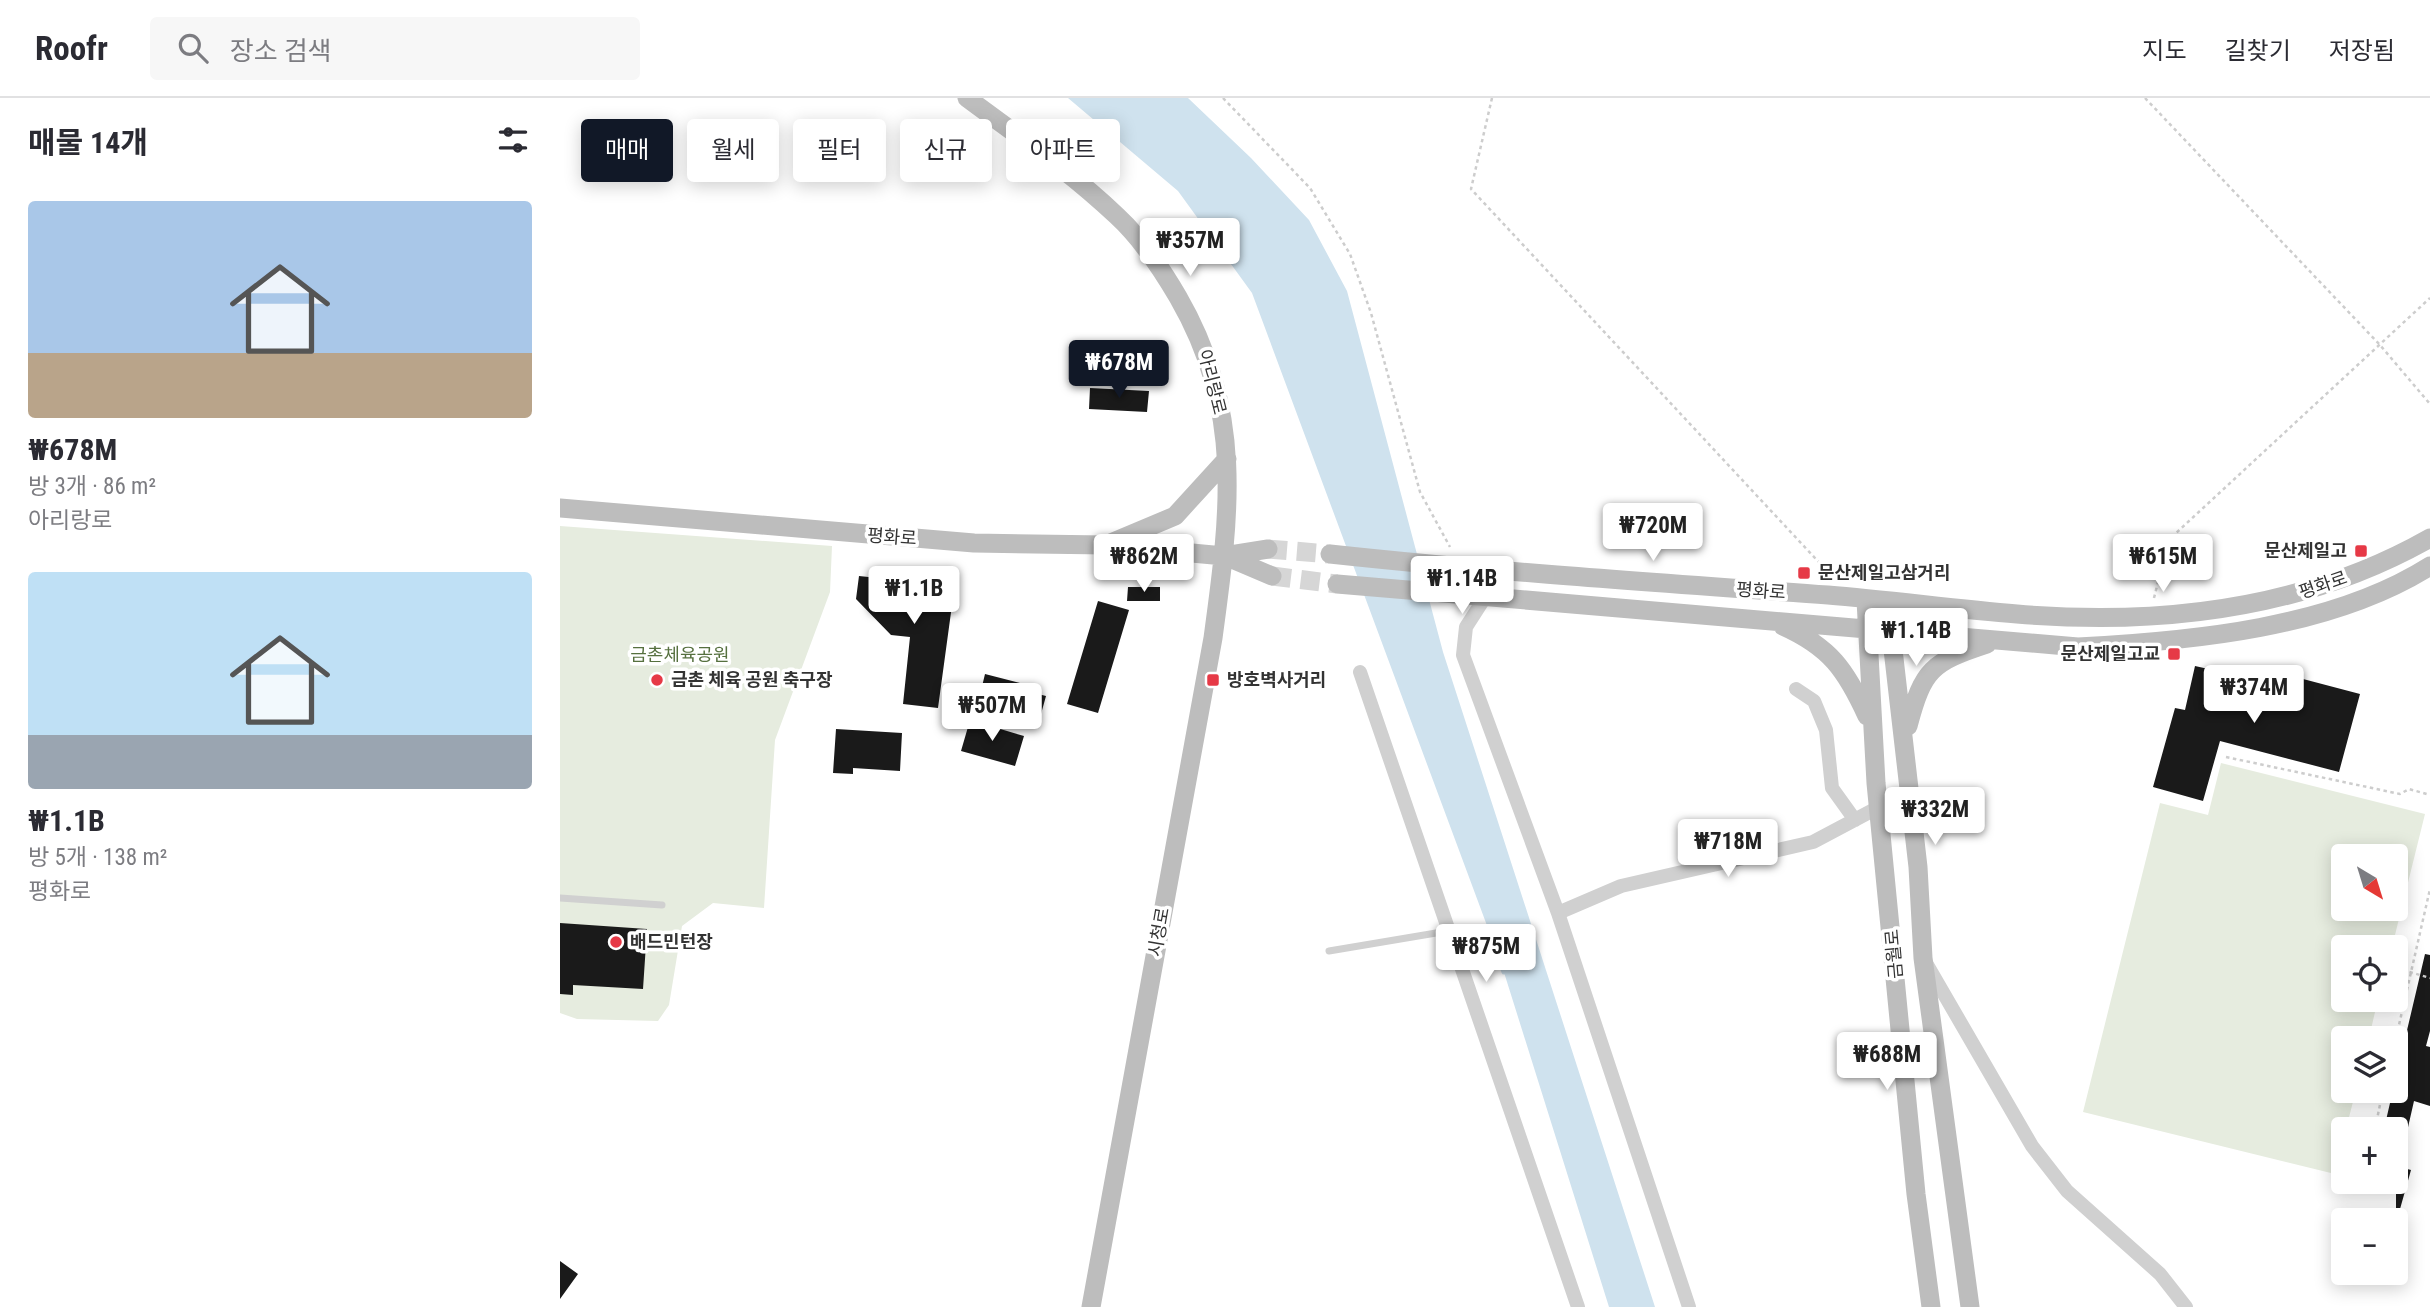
<!DOCTYPE html>
<html lang="ko">
<meta charset="utf-8">
<style>
body{margin:0;font-family:"Roboto Condensed","Noto Sans KR",sans-serif;background:#f7f7f7;color:#2b2b33;height:100vh;display:flex;flex-direction:column;font-size:26px;white-space:nowrap}
*{box-sizing:border-box;margin:0}
p{font-size:23px;color:#7c7c81}
.icon{flex:none;width:38px;height:38px;fill:none;stroke:currentColor;stroke-width:2;stroke-linecap:round;stroke-linejoin:round}
.map{position:relative;flex:1;overflow:hidden}
.side{display:flex;flex-direction:column;background:#fff;width:560px}
.side>*{flex:none}
.guide{position:absolute;left:21px;top:21px;width:665px;height:63px;display:flex;gap:14px}
.needle{width:46px;rotate:142deg}
.fabs{position:absolute;left:1771px;top:746px;display:grid;gap:14px}
.fabs a{display:grid;place-items:center;width:77px;height:77px;border-radius:7px;background:#fff;box-shadow:0 4px 18px #0003;font-size:35px}
.price{position:absolute;translate:-50% -60px;padding:0 16px;border-radius:7px;background:#fff;color:#222;font-size:23px;line-height:46px;filter:drop-shadow(0 2px 4px #0008)}
.price::after{content:'';position:absolute;left:50%;top:42px;width:21px;height:16px;margin-left:-10px;background:inherit;clip-path:polygon(0 0,100% 0,50% 100%)}
.price.selected{background:#111827;color:#fff}
ul{padding:0;list-style:none}
li{display:grid;align-content:center;gap:14px;height:371px;padding:0 28px}
li span{display:grid;place-items:center;height:217px;border-radius:7px;color:#555}
li>.icon{margin-inline-start:auto}
span .icon{width:126px;height:126px;fill:#fffc;stroke-width:1}
li b{font-size:30px}
h2{display:flex;justify-content:space-between;align-items:center;height:84px;padding:0 28px;font-size:30px}
.pill{padding:0 24px;border-radius:7px;background:#fff;box-shadow:0 4px 18px #0003;font-size:24px;line-height:63px}
.pill.selected{background:#111827;color:#fff}
header{display:flex;align-items:center;gap:42px;box-sizing:border-box;height:98px;padding:0 35px;background:#fff;border-bottom:2px solid #e1e1e2}
header strong{font-size:33px}
nav{display:flex;gap:38px;margin-inline-start:auto;font-size:24px}
.search{width:490px;height:63px;background:#f7f7f7;display:flex;align-items:center;gap:18px;box-sizing:border-box;padding:0 24px;border-radius:7px;color:#7c7c81;font-size:26px}
main{display:flex;flex:1;min-height:0}
.map>svg:first-child{display:block}
.green{fill:#e6ecdf;fill-rule:evenodd}
.water{fill:#cfe2ee}
.lines{fill:none;stroke-linecap:round;stroke-linejoin:round}
.stream{stroke:#cfe2ee;stroke-width:5}
.building{fill:#1a1a1a}
.secondary-tunnel{stroke:#d6d6d6;stroke-width:19;stroke-dasharray:19 10;stroke-linecap:butt}
.path{stroke:#cdcdcd;stroke-width:2.5;stroke-dasharray:3.5 3.5;stroke-linecap:butt}
.lane{stroke:#d0d0d0;stroke-width:7}
.street{stroke:#d0d0d0;stroke-width:14}
.secondary{stroke:#bdbdbd;stroke-width:19}
.poi-dot{fill:#e63946;stroke:#fff;stroke-width:2.5}
.labels{text-anchor:middle;stroke-width:7;stroke-linejoin:round;paint-order:stroke}
.street-label{font-size:18px;fill:#333;stroke:#fff}
.poi-label{font-size:18px;font-weight:bold;fill:#333;stroke:#fff;text-anchor:start}
.park-label{font-size:18px;fill:#56703f;stroke:#fff}
</style>
<header>
<strong>Roofr</strong>
<div class="search"><svg class="icon" aria-label="search" viewBox="0 0 24 24"><circle cx="10" cy="10" r="6"/><path d="M15 15l6 6"/></svg>장소 검색</div>
<nav><a>지도</a><a>길찾기</a><a>저장됨</a></nav>
</header>
<main>
<section class="side">
<h2>매물 14개<svg class="icon" aria-label="filters" viewBox="0 0 24 24"><path d="M4 7h16M4 17h16"/><circle cx="9" cy="7" r="2"/><circle cx="15" cy="17" r="2"/></svg></h2>
<ul>
<li><span style="background:linear-gradient(#a9c7e8 70%,#b9a48a 0)"><svg class="icon" aria-label="home" viewBox="0 0 24 24"><path d="M3 11l9-7 9 7M6 9v11h12V9"/></svg></span><div><b>₩678M</b><p>방 3개 · 86 m²</p><p>아리랑로</p></div></li>
<li><span style="background:linear-gradient(#bfe0f5 75%,#9aa5b1 0)"><svg class="icon" aria-label="home" viewBox="0 0 24 24"><path d="M3 11l9-7 9 7M6 9v11h12V9"/></svg></span><div><b>₩1.1B</b><p>방 5개 · 138 m²</p><p>평화로</p></div></li>
</ul>
</section>
<div class="map">
<svg width="1870" height="1209" viewBox="0 0 1870 1209">
<rect width="100%" height="100%" fill="#fff"/>
<path class="green" d="M 0,428 L 272,448 L 270,494 L 215,642 L 204,810 L 153,805 L 122,828 L 109,907 L 98,923 L 17,921 L 0,915 Z
M 1661,665 L 1865,716 L 1832,849 L 1783,849 L 1783,901 L 1818,901 L 1809,940 L 1783,940 L 1783,992 L 1796,992 L 1786,1031 L 1783,1031 L 1775,1076 L 1523,1014 L 1600,705 L 1648,717 ZM 1783,758 L 1836,758 L 1836,810 L 1783,810 Z"/>
<path class="water" d="M 508,0 L 628,0 L 691,60 L 749,122 L 787,193 L 883,554 L 1095,1209 L 1049,1209 L 942,868 L 692,195 L 618,93 Z"/>
<g class="lines">
<path class="stream" d="M 929,834 L 944,874"/>
</g>
<path class="building" d="M 530,290 L 589,293 L 587,314 L 529,311 Z
M 338,473 L 389,479 L 389,484 L 395,485 L 378,610 L 343,606 L 350,539 L 331,537 L 296,501 L 299,478 L 337,482 Z
M 568,489 L 600,489 L 600,503 L 567,503 Z
M 538,503 L 569,512 L 538,615 L 507,606 Z
M 1635,568 L 1693,581 L 1697,569 L 1800,596 L 1779,674 L 1660,643 L 1643,703 L 1593,689 L 1615,610 L 1625,612 Z
M 425,576 L 476,589 L 474,595 L 486,598 L 481,616 L 419,601 Z
M 410,622 L 464,638 L 455,668 L 401,653 Z
M 276,631 L 342,635 L 340,673 L 293,670 L 293,676 L 273,675 Z
M 0,825 L 87,831 L 83,891 L 13,887 L 13,897 L 0,896 Z
M 1865,856 L 1870,857 L 1870,933 L 1866,948 L 1870,949 L 1870,1008 L 1854,1003 L 1841,1060 L 1836,1059 L 1836,1031 L 1824,1031 L 1833,992 L 1836,992 L 1836,979 Z
M 1836,1068 L 1851,1072 L 1840,1111 L 1836,1111 Z
M 0,1163 L 18,1176 L 0,1201 Z"/>
<g class="lines">
<path class="secondary-tunnel" d="M 708,451 L 770,456
M 712,478 L 777,486"/>
<path class="path" d="M 663,0 L 750,90 L 790,156 L 811,215 L 860,394 L 890,449
M 932,0 L 911,91 L 1268,474 L 1269,480
M 1585,0 L 1820,247 L 1870,306
M 1594,500 L 1604,460 L 1615,436 L 1870,200
M 1666,659 L 1840,696 L 1849,691 L 1870,697
M 1836,870 L 1870,880
M 1836,940 L 1870,791
M 1815,1031 L 1823,992"/>
<path class="lane" d="M 0,800 L 102,807
M 769,853 L 888,833"/>
<path class="street" d="M 924,501 L 906,529 L 903,557 L 998,815 L 1129,1209
M 800,574 L 1018,1209
M 1236,591 L 1254,603 L 1266,632 L 1272,690 L 1295,722
M 998,815 L 1061,788 L 1253,744 L 1319,709
M 1366,865 L 1472,1048 L 1507,1093 L 1600,1176 L 1626,1209"/>
<path class="secondary" d="M 407,0 C 458,38 511,74 557,118 C 582,141 601,170 618,199 C 684,313 670,415 653,540 L 531,1209
M 0,410 L 414,445 L 546,447 L 664,458 L 708,451
M 546,447 L 615,418 L 667,361
M 770,456 C 936,474 1102,485 1268,497 C 1331,502 1394,511 1457,516 C 1599,528 1745,511 1870,440
M 665,458 L 712,478
M 777,486 L 1518,549 C 1632,543 1772,530 1870,468
M 1306,502 L 1316,685 L 1356,1096 L 1371,1209
M 1332,504 L 1331,534 L 1358,769 L 1363,860 L 1410,1209
M 1223,528 C 1270,549 1286,572 1307,618
M 1348,628 C 1363,571 1372,564 1427,546"/>
</g>
<g class="poi-dot">
<rect x="1794" y="446" width="14" height="14" rx="3.5"/>
<rect x="1237" y="468" width="14" height="14" rx="3.5"/>
<rect x="1607" y="549" width="14" height="14" rx="3.5"/>
<circle cx="97" cy="582" r="7"/>
<rect x="646" y="575" width="14" height="14" rx="3.5"/>
<circle cx="56" cy="844" r="7"/>
</g>
<g class="labels">
<g class="street-label">
<text transform="translate(652 284) rotate(76)" y="6">아리랑로</text>
<text transform="translate(332 439) rotate(4)" y="6">평화로</text>
<text transform="translate(1763 487) rotate(-19)" y="6">평화로</text>
<text transform="translate(1201 493) rotate(4)" y="6">평화로</text>
<text transform="translate(599 834) rotate(-80)" y="6">시청로</text>
<text transform="translate(1334 856) rotate(-95)" y="6">금월로</text>
</g>
<g class="poi-label">
<text x="1787" y="459" text-anchor="end">문산제일고</text>
<text x="1258" y="481">문산제일고삼거리</text>
<text x="1600" y="562" text-anchor="end">문산제일고교</text>
<text x="111" y="588">금촌 체육 공원 축구장</text>
<text x="667" y="588">방호벽사거리</text>
<text x="70" y="850">배드민턴장</text>
</g>
<g class="park-label">
<text x="120" y="563">금촌체육공원</text>
</g>
</g>
</svg>
<div class="fabs">
<a><svg class="needle" viewBox="-14 -14 28 28"><path d="M0-13l5 13h-10z" fill="#e53935"/><path d="M0 13l5-13h-10z" fill="#7c7c81"/></svg></a>
<a><svg class="icon" aria-label="locate" viewBox="0 0 24 24"><circle cx="12" cy="12" r="6"/><path d="M12 2v4M12 18v4M2 12h4M18 12h4"/></svg></a>
<a><svg class="icon" aria-label="layers" viewBox="0 0 24 24"><path d="M12 4l9 5-9 5-9-5zM3 14l9 5 9-5"/></svg></a>
<a>+</a>
<a>−</a>
</div>
<b class="price" style="left:630px;top:180px">₩357M</b>
<b class="price selected" style="left:559px;top:302px">₩678M</b>
<b class="price" style="left:1093px;top:465px">₩720M</b>
<b class="price" style="left:584px;top:496px">₩862M</b>
<b class="price" style="left:1603px;top:496px">₩615M</b>
<b class="price" style="left:902px;top:518px">₩1.14B</b>
<b class="price" style="left:354px;top:528px">₩1.1B</b>
<b class="price" style="left:1356px;top:570px">₩1.14B</b>
<b class="price" style="left:1694px;top:627px">₩374M</b>
<b class="price" style="left:432px;top:645px">₩507M</b>
<b class="price" style="left:1375px;top:749px">₩332M</b>
<b class="price" style="left:1168px;top:781px">₩718M</b>
<b class="price" style="left:926px;top:886px">₩875M</b>
<b class="price" style="left:1327px;top:994px">₩688M</b>
<div class="guide">
<a class="pill selected">매매</a>
<a class="pill">월세</a>
<a class="pill">필터</a>
<a class="pill">신규</a>
<a class="pill">아파트</a>
</div>
</div>
</main>
